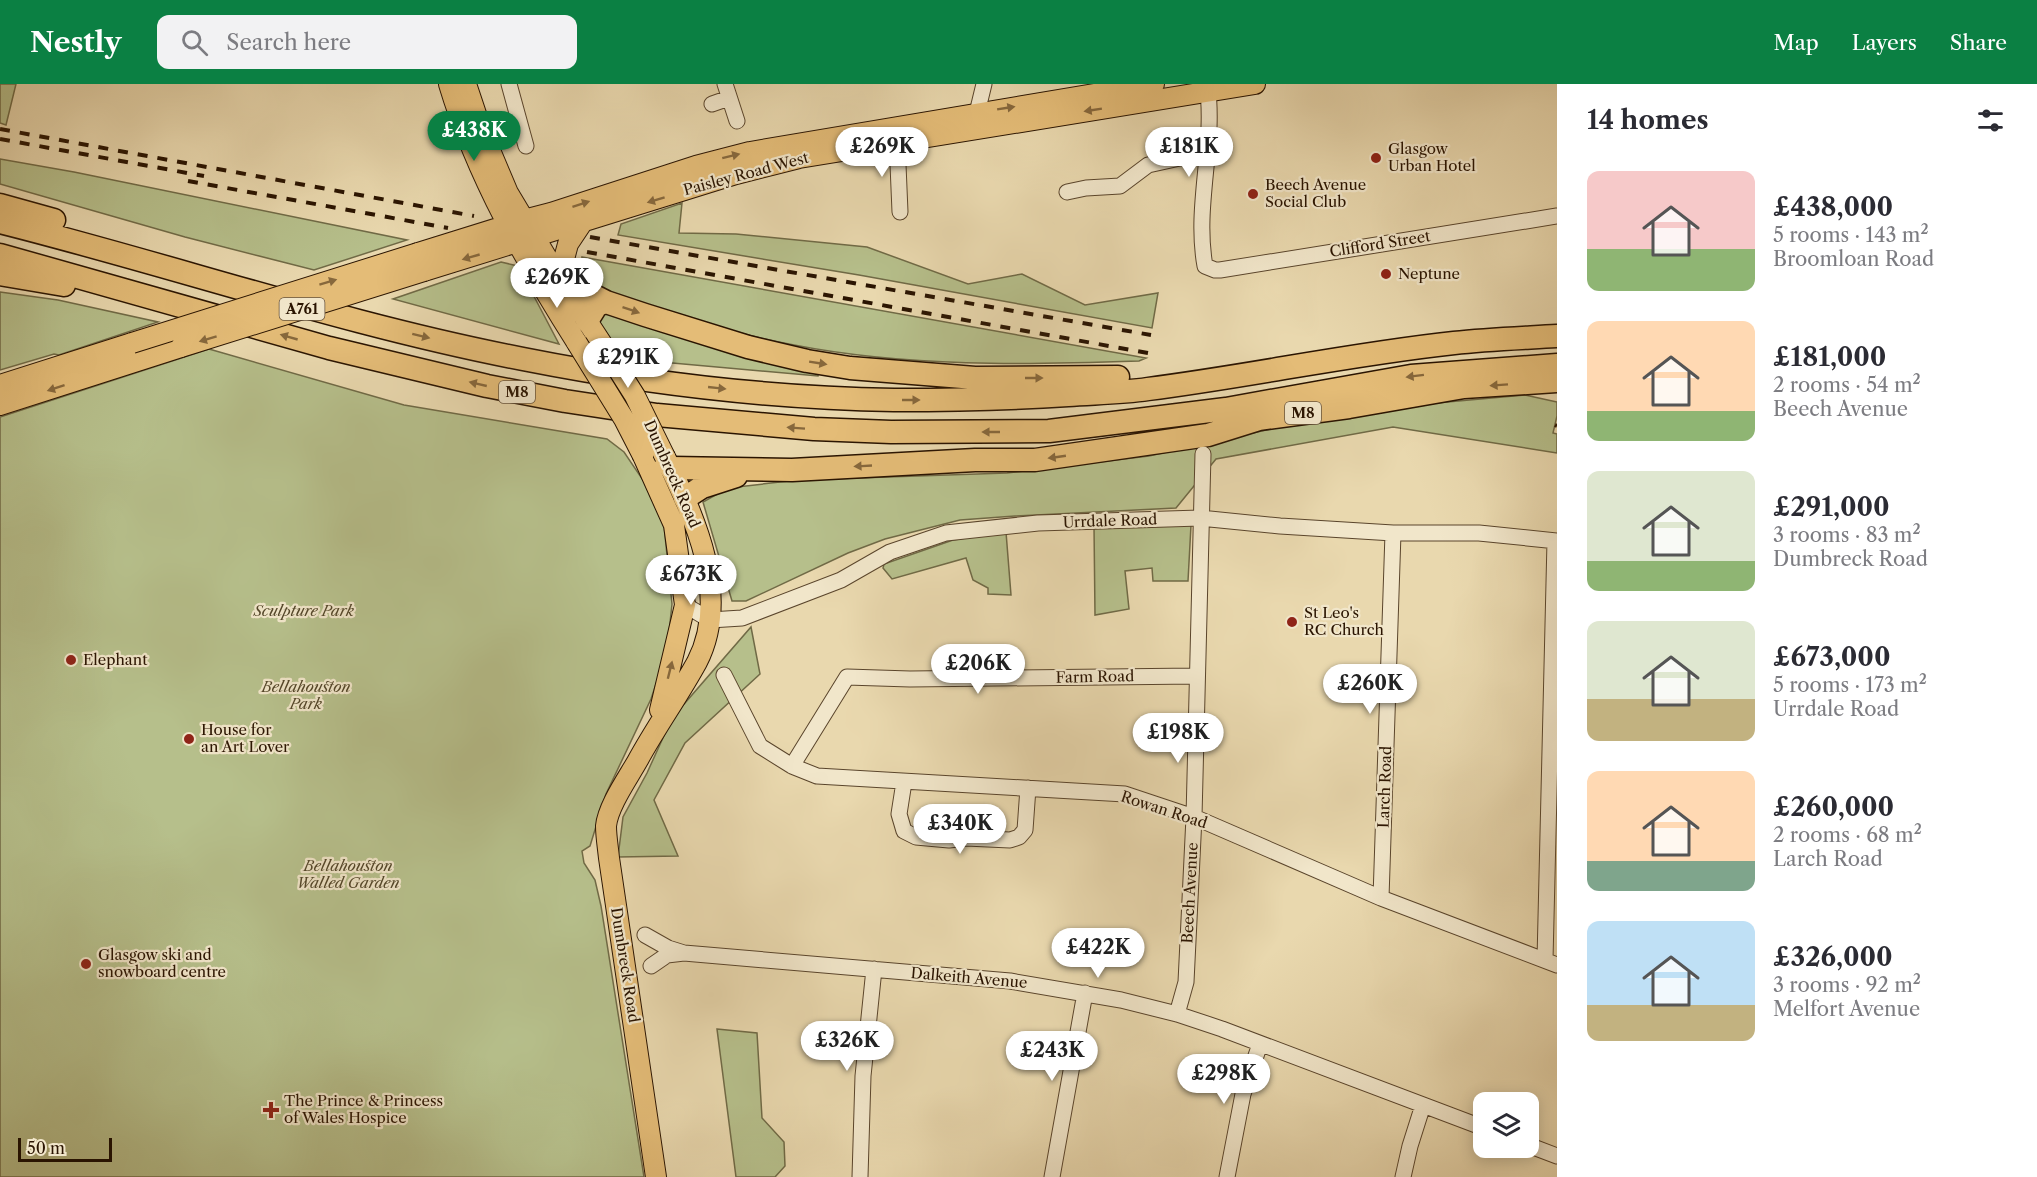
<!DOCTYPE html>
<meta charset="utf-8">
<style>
body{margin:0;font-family:"Libre Caslon Text",serif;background:#f2f2f3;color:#2b2b33;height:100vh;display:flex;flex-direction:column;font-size:22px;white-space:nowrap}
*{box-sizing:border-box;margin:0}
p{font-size:20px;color:#7c7c81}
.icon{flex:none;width:33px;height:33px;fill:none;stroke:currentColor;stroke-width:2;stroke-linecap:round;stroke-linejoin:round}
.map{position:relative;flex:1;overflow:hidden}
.details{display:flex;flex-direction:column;background:#fff;width:480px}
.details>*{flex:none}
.controls{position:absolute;left:1473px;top:1008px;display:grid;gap:12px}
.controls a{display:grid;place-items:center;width:66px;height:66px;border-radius:12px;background:#fff;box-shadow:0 3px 15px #0003;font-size:30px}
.scale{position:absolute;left:18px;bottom:15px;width:94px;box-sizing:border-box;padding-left:6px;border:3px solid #2a1401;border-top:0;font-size:16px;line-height:21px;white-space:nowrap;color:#2a1401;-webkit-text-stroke:4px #f1e6ca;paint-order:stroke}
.price{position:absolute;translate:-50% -51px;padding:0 14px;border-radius:21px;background:#fff;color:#222;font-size:20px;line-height:39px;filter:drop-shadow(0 2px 3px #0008)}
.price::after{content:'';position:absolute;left:50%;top:36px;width:18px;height:14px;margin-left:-9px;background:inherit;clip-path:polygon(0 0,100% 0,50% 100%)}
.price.current{background:#0b8043;color:#fff}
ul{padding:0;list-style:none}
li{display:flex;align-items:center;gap:18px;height:150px;padding:0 30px}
li span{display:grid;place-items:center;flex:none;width:168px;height:120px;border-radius:12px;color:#555}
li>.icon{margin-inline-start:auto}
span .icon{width:72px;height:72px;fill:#fffc;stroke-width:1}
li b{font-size:26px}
h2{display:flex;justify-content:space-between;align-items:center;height:72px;padding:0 30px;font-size:26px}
header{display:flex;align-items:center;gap:36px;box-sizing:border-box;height:84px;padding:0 30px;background:#0b8043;color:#fff}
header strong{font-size:28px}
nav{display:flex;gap:33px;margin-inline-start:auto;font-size:21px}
.search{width:420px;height:54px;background:#f2f2f3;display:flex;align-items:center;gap:15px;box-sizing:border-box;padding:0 21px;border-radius:12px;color:#7c7c81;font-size:22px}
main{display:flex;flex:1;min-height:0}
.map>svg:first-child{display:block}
.green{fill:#b6bf8b;stroke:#706a46;stroke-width:1.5}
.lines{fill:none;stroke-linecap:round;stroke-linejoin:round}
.minor-casing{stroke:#5a452c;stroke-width:17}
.major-casing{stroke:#2a1401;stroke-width:22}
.highway-casing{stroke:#2a1401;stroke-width:25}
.minor{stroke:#f1e6ca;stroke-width:15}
.major{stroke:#e4bc77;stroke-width:20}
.highway{stroke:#e4bc77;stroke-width:22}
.rail{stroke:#2a1401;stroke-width:4;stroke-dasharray:10 10;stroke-linecap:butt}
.major-bridge-casing{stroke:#2a1401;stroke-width:22;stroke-linecap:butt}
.major-bridge{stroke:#e4bc77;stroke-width:20}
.oneway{fill:#87683c}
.poi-dot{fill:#8f2418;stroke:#f1e6ca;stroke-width:2}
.labels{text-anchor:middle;stroke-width:4.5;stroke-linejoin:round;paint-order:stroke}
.shield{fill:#f1e6ca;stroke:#66533d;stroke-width:1.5}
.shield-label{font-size:14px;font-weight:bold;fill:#2a1401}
.poi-label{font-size:15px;fill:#2a1401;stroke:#f1e6ca;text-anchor:start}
.street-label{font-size:15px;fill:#2a1401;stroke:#f1e6ca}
.park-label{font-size:15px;font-style:italic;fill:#54472a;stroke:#f1e6ca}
</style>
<header>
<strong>Nestly</strong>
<div class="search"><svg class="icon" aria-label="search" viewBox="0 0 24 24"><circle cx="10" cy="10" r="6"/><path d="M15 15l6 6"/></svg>Search here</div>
<nav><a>Map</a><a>Layers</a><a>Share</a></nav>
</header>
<main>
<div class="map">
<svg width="1557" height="1093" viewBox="0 0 1557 1093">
<rect width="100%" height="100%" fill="#e9d8ae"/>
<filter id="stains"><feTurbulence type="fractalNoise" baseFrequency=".00333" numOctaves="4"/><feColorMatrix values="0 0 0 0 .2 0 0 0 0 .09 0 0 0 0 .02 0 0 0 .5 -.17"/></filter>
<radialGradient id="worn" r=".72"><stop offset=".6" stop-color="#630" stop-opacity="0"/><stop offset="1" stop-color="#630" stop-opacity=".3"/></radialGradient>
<path class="green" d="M 0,0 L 16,0 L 6,41 L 0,39 Z
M 0,75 L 74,88 L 407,156 L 314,186 L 185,153 L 0,100 Z
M 682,119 L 679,149 L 736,150 L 867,163 L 968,200 L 1022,190 L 1085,221 L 1158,209 L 1152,244 L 859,191 L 618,151 L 621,140 Z
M 582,173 L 1146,274 L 1139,277 C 1025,281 907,283 794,261 C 725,248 659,225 593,203 L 581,181 Z
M 501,178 L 518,182 L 559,260 L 393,215 Z
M 0,208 L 58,216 L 158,238 L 59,271 L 54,270 L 0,286 Z
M 601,230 L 617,231 L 819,283 L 818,292 L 639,276 L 620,272 L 597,237 Z
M 209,265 L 404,321 L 607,355 L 624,368 L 645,399 L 664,442 L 672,520 L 667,567 L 651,615 L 606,710 L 590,762 L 582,767 L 584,779 L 595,796 L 601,822 L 644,1093 L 0,1093 L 0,333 Z
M 1525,311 L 1557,318 L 1557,332 L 1553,349 L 1557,350 L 1557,369 L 1393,343 L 1216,375 L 1176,424 L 1015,432 L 960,436 L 885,455 L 848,469 L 746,517 L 732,517 L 703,418 L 728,404 L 798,396 L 1007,389 L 1149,372 L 1284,342 L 1414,321 Z
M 1191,441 L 1188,497 L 1153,497 L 1152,484 L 1125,487 L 1129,525 L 1095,531 L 1094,442 Z
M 1006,448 L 1011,511 L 988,510 L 988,504 L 973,496 L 966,474 L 892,495 L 883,484 L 884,480 L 953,456 Z
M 751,543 L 760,590 L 685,659 L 654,716 L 678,772 L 618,773 L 623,733 L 647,689 L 672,634 Z
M 717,945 L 757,949 L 762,1034 L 784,1058 L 785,1082 L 775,1093 L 736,1093 Z"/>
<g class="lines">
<defs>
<path id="minor" d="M 509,0 L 526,62
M 725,0 L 737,37
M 1207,0 C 1216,60 1194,122 1205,182 L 1215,186 L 1220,186 L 1557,132
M 712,20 L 729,14
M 977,29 L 984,0
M 897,57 L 900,128
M 1067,108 L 1086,104 L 1120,102 L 1148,81 L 1207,68
M 685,521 L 710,536 L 742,534 L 841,496 L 890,468 L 946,449 L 1038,439 L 1200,434 L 1280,442 L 1393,449 L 1479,449 L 1557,457
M 724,591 L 760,662 L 792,682 L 817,692 L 1125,710 L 1194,733 L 1381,814 L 1557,881
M 792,682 L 847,593 L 910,595 L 1196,592
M 904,698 L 899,730 L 904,747 L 916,753 L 949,756 L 966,754 L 1010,756 L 1019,753 L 1025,746 L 1028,704
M 1381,814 L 1393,449
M 645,851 L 668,864 L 684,869 L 667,871 L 651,882
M 684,869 L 1010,897 L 1121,916 L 1177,930 L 1222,945 L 1484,1044
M 1545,876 L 1555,457
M 1177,930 L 1186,898 L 1194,733 L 1203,370
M 1528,1061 L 1557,1072
M 860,1093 L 863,992 L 874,885
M 1052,1093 L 1085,909
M 1227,1093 L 1243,1010 L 1260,960
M 1403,1093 L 1410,1062 L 1423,1021"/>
<path id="major" d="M 449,0 C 477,93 526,178 577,259
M 466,0 L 481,45 L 508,109 L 559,194 L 604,263
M 418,169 L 524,136 L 551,129 L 696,82 L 750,68 L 1154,0
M 424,187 L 736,90 L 799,74 L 1255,0
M 559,194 L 568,160 L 582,139
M 0,301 L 132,259
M 0,321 L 181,263
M 643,372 L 674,441 L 685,521 L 660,626
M 656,1093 L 609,774 C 608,764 606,752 606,742 C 608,722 628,694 638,676 C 656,643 679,611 697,578 C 731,512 695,433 665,373"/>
<path id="highway" d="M 0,121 L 54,136
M 0,138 C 175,182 346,241 523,275 C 644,299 769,314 894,316 C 952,316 1010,315 1068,311 C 1095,309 1121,309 1148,305 C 1250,292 1351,270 1454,259 C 1488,255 1523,254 1557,252
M 0,171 L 329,264 L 487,302 L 565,317 L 657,331 L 814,345 L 891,348 L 1049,347 L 1226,325 L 1411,292 L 1557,281
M 0,190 L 64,201
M 559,194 L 606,218 L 645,231 L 748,263 L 807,277 L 850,284 L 975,294 L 1118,293
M 587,237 L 597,221 L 606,218
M 1244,337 L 1349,323 L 1464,303 L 1557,297
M 671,384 L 792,386 L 975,376 L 1035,376 L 1208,351 L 1259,335
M 685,414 L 702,403 L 736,392"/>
</defs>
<use href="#minor" class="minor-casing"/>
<use href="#major" class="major-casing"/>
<use href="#highway" class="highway-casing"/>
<use href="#minor" class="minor"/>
<use href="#major" class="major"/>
<use href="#highway" class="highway"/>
<path class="rail" d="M 0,45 L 474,132
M 0,55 L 204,92
M 188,97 L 448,144
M 590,153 L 1151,251
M 587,168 L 1148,269
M 1555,341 L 1557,342"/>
<defs>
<path id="major-bridge" d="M 132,259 L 418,169
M 577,259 L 624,335 L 643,372
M 181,263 L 424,187
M 604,263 L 635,312 L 665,373"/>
</defs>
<use href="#major-bridge" class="major-bridge-casing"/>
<use href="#major-bridge" class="major-bridge"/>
</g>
<defs><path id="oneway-solid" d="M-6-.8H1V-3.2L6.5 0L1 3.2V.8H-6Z" transform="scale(1.5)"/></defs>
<g class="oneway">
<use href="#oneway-solid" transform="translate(1006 24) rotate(-9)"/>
<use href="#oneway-solid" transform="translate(1093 26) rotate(171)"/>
<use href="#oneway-solid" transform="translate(731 72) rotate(-14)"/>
<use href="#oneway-solid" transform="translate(656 116) rotate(163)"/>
<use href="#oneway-solid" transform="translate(581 120) rotate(-18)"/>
<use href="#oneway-solid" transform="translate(471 173) rotate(164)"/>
<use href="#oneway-solid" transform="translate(328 198) rotate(-17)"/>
<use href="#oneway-solid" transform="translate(631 226) rotate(19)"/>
<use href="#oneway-solid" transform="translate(421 252) rotate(14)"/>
<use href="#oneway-solid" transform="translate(289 253) rotate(-164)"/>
<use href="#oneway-solid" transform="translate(208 255) rotate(163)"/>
<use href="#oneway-solid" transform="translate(818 279) rotate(9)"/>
<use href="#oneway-solid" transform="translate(1415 292) rotate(173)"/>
<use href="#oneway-solid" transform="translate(1034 294)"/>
<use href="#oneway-solid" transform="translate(478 300) rotate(-167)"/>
<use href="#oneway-solid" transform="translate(1499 301) rotate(176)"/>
<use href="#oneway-solid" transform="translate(56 304) rotate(162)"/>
<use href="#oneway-solid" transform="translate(717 304) rotate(6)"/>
<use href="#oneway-solid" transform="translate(911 316)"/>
<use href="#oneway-solid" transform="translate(796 344) rotate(-176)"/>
<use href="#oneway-solid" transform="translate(991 348) rotate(180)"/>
<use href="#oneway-solid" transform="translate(1057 373) rotate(172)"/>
<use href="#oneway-solid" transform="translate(863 382) rotate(177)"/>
<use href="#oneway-solid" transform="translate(670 586) rotate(-76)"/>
</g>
<g class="poi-dot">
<circle cx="1376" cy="74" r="6"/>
<circle cx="1253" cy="110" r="6"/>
<circle cx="1386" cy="190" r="6"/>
<circle cx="1292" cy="538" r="6"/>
<circle cx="71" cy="576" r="6"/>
<circle cx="189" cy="655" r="6"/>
<circle cx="86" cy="880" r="6"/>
<path d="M268 1017h6v6h6v6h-6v6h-6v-6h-6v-6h6z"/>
</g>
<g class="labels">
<g class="shield">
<rect x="279.5" y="214" width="45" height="22" rx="4.5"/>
<rect x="499" y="297" width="36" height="22" rx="4.5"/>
<rect x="1285" y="318" width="36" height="22" rx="4.5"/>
</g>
<g class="shield-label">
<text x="302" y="230">A761</text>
<text x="517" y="313">M8</text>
<text x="1303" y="334">M8</text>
</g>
<g class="poi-label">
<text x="1388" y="70">Glasgow<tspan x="1388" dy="17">Urban Hotel</tspan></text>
<text x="1265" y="106">Beech Avenue<tspan x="1265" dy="17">Social Club</tspan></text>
<text x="1398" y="195">Neptune</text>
<text x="1304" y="534">St Leo's<tspan x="1304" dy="17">RC Church</tspan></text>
<text x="83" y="581">Elephant</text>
<text x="201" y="651">House for<tspan x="201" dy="17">an Art Lover</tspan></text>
<text x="98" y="876">Glasgow ski and<tspan x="98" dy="17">snowboard centre</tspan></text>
<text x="284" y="1022">The Prince &amp; Princess<tspan x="284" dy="17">of Wales Hospice</tspan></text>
</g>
<g class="street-label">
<text transform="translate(746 90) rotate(-15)" y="5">Paisley Road West</text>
<text transform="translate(1380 160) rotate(-9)" y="5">Clifford Street</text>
<text transform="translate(672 390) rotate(66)" y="5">Dumbreck Road</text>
<text transform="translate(1110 437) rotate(-2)" y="5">Urrdale Road</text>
<text transform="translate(1095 593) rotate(-1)" y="5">Farm Road</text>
<text transform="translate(1385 703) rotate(-88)" y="5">Larch Road</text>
<text transform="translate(1164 726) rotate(18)" y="5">Rowan Road</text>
<text transform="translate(1190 809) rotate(-87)" y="5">Beech Avenue</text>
<text transform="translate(625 881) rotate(81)" y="5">Dumbreck Road</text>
<text transform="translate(969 894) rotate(5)" y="5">Dalkeith Avenue</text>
</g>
<g class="park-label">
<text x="304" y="532">Sculpture Park</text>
<text x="306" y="608">Bellahouston<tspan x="306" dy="17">Park</tspan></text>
<text x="348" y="787">Bellahouston<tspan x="348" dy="17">Walled Garden</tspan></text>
</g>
</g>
<rect width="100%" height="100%" filter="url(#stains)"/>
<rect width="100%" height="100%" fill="url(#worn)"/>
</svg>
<div class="controls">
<a><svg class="icon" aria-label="layers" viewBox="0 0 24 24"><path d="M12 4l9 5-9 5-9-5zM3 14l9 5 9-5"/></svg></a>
</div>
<div class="scale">50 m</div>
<b class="price current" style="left:474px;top:78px">£438K</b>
<b class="price" style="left:882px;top:94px">£269K</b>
<b class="price" style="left:1189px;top:94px">£181K</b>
<b class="price" style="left:557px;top:225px">£269K</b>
<b class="price" style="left:628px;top:305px">£291K</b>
<b class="price" style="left:691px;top:522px">£673K</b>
<b class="price" style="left:978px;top:611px">£206K</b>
<b class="price" style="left:1370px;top:631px">£260K</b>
<b class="price" style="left:1178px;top:680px">£198K</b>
<b class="price" style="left:960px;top:771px">£340K</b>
<b class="price" style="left:1098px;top:895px">£422K</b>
<b class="price" style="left:847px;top:988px">£326K</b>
<b class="price" style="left:1052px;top:998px">£243K</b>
<b class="price" style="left:1224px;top:1021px">£298K</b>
</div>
<section class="details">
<h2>14 homes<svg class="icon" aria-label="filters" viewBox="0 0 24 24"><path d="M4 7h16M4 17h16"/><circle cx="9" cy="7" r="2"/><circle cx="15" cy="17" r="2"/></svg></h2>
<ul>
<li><span style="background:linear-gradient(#f6c9c9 65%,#8fb573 0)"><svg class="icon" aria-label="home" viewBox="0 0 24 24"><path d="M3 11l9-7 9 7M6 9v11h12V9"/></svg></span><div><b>£438,000</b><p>5 rooms · 143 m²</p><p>Broomloan Road</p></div></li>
<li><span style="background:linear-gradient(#ffd9b3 75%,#8fb573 0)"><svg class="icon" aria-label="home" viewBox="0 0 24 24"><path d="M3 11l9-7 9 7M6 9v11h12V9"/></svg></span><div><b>£181,000</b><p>2 rooms · 54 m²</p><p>Beech Avenue</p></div></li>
<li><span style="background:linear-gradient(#dfe7d0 75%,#8fb573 0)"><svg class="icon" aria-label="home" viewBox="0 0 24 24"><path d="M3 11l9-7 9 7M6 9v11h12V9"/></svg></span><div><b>£291,000</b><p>3 rooms · 83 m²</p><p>Dumbreck Road</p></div></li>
<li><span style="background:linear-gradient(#dfe7d0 65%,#c2b280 0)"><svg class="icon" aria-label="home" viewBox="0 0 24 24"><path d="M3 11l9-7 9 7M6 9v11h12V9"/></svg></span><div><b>£673,000</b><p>5 rooms · 173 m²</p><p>Urrdale Road</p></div></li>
<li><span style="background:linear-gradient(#ffd9b3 75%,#7fa58c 0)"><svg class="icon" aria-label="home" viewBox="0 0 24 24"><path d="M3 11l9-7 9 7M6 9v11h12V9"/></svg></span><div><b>£260,000</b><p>2 rooms · 68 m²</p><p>Larch Road</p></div></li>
<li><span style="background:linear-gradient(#bfe0f5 70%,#c2b280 0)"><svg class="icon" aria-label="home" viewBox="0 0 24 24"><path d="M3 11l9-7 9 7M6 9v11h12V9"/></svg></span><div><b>£326,000</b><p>3 rooms · 92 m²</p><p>Melfort Avenue</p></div></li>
</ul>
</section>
</main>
